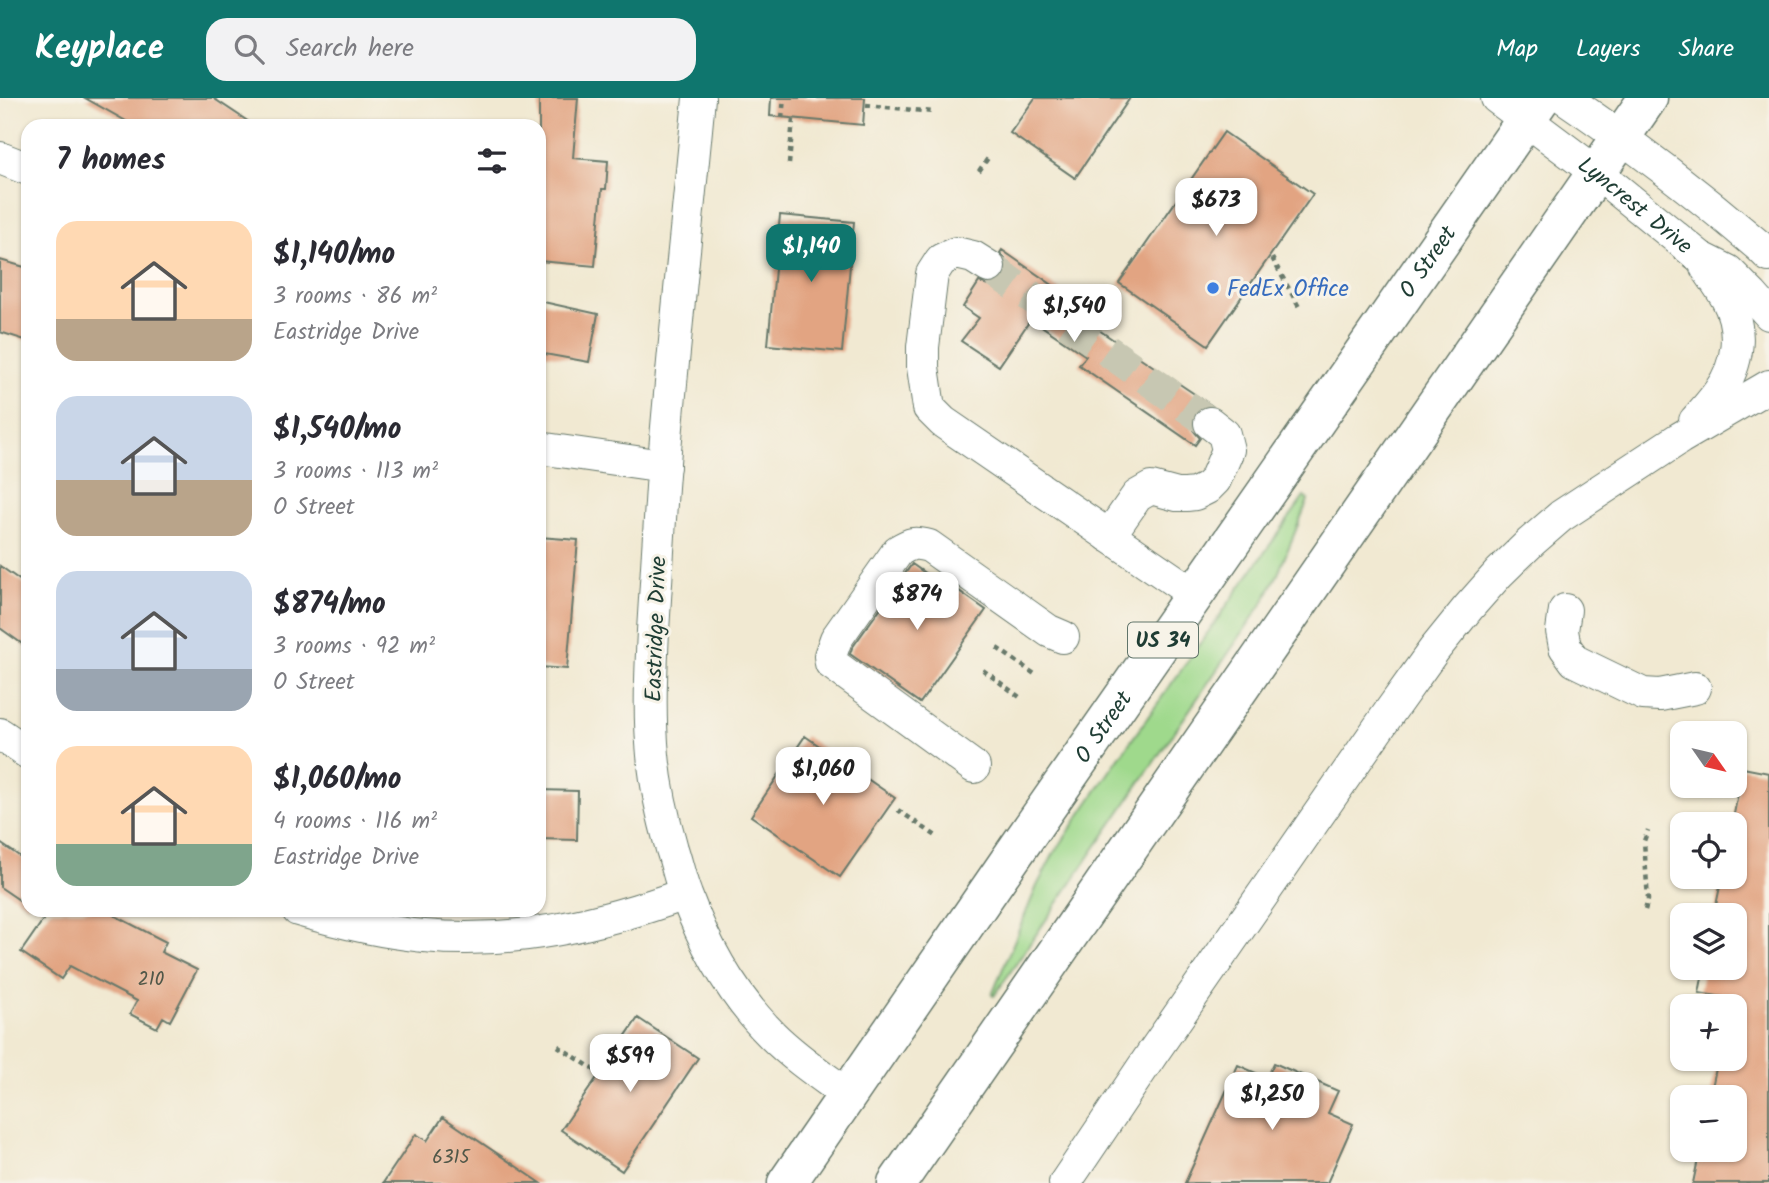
<!DOCTYPE html>
<meta charset="utf-8">
<style>
body{margin:0;font-family:Kalam,sans-serif;background:#f2f2f3;color:#2b2b33;height:100vh;display:flex;flex-direction:column;font-size:26px;white-space:nowrap}
*{box-sizing:border-box;margin:0}
p{font-size:23px;color:#7c7c81}
.icon{flex:none;width:38px;height:38px;fill:none;stroke:currentColor;stroke-width:2;stroke-linecap:round;stroke-linejoin:round}
.map{position:relative;flex:1;overflow:hidden}
.panel{position:absolute;left:21px;top:21px;width:525px;height:798px;display:flex;flex-direction:column;background:#fff;border-radius:21px;box-shadow:0 2px 5px #0004}
.panel>*{flex:none}
.needle{width:46px;rotate:124deg}
.tools{position:absolute;left:1670px;top:623px;display:grid;gap:14px}
.tools a{display:grid;place-items:center;width:77px;height:77px;border-radius:14px;background:#fff;box-shadow:0 2px 5px #0004;font-size:35px}
.price{position:absolute;translate:-50% -60px;padding:0 16px;border-radius:14px;background:#fff;color:#222;font-size:23px;line-height:46px;filter:drop-shadow(0 2px 4px #0008)}
.price::after{content:'';position:absolute;left:50%;top:42px;width:21px;height:16px;margin-left:-10px;background:inherit;clip-path:polygon(0 0,100% 0,50% 100%)}
.price.active{background:#0f766e;color:#fff}
ul{padding:0;list-style:none}
li{display:flex;align-items:center;gap:21px;height:175px;padding:0 35px}
li span{display:grid;place-items:center;flex:none;width:196px;height:140px;border-radius:21px;color:#555}
li>.icon{margin-inline-start:auto}
span .icon{width:84px;height:84px;fill:#fffc;stroke-width:1}
li b{font-size:30px}
h2{display:flex;justify-content:space-between;align-items:center;height:84px;padding:0 35px;font-size:30px}
header{display:flex;align-items:center;gap:42px;box-sizing:border-box;height:98px;padding:0 35px;background:#0f766e;color:#fff}
header strong{font-size:33px}
nav{display:flex;gap:38px;margin-inline-start:auto;font-size:24px}
.search{width:490px;height:63px;background:#f2f2f3;display:flex;align-items:center;gap:18px;box-sizing:border-box;padding:0 24px;border-radius:21px;color:#7c7c81;font-size:26px}
.map>svg:first-child{display:block}
.green{fill:#9fd98c;stroke:#5f8b60;stroke-width:2}
.building{fill:#e2a482}
.lines{fill:none;stroke-linecap:round;stroke-linejoin:round}
.minor-tunnel{stroke:#c7c7b2;stroke-width:32;stroke-dasharray:32 16;stroke-linecap:butt}
.minor-casing{stroke:#68796b;stroke-width:34}
.major-casing{stroke:#68796b;stroke-width:41}
.path{stroke:#68796b;stroke-width:4.5;stroke-dasharray:5 5;stroke-linecap:butt}
.minor{stroke:#fff;stroke-width:32}
.major{stroke:#fff;stroke-width:38}
.shop-dot{fill:#3f7fe0;stroke:#f7f3e8;stroke-width:2.5}
.labels{text-anchor:middle;stroke-width:6;stroke-linejoin:round;paint-order:stroke}
.number-label{font-size:19px;fill:#505748}
.shield{fill:#f7f3e8;stroke:#60746a;stroke-width:2}
.shield-label{font-size:21px;font-weight:bold;fill:#1f3d34}
.street-label{font-size:23px;fill:#1f3d34;stroke:#f7f3e8}
.shop-label{font-size:23px;fill:#366cbe;stroke:#f7f3e8;text-anchor:start}
</style>
<header>
<strong>Keyplace</strong>
<div class="search"><svg class="icon" aria-label="search" viewBox="0 0 24 24"><circle cx="10" cy="10" r="6"/><path d="M15 15l6 6"/></svg>Search here</div>
<nav><a>Map</a><a>Layers</a><a>Share</a></nav>
</header>
<div class="map">
<svg width="1769" height="1085" viewBox="0 0 1769 1085">
<rect width="100%" height="100%" fill="#f7f3e8"/>
<filter id="ink" filterUnits="userSpaceOnUse"><feTurbulence type="fractalNoise" baseFrequency=".0143" numOctaves="2"/><feDisplacementMap in="SourceGraphic" scale="14" xChannelSelector="R" yChannelSelector="G"/><feConvolveMatrix kernelMatrix="1 2 1 2 8 2 1 2 1" color-interpolation-filters="sRGB"/></filter>
<filter id="wash" filterUnits="userSpaceOnUse"><feTurbulence type="fractalNoise" baseFrequency=".00686" numOctaves="4" result="noise"/><feDisplacementMap in="SourceGraphic" scale="28" xChannelSelector="R" yChannelSelector="G"/><feGaussianBlur stdDeviation="1.57" result="paint"/><feColorMatrix in="noise" values="0 0 0 0 0 0 0 0 0 0 0 0 0 0 0 0 0 1.4 0 .05"/><feComposite in="paint" operator="in"/></filter>
<g filter="url(#wash)">
<rect width="100%" height="100%" fill="#f1e9d2"/>
<path class="green" d="M 1304,399 L 1308,402 L 1278,476 L 1264,503 L 994,898 L 992,897 L 1037,788 L 1053,757 L 1116,664 Z"/>
<g id="blocks">
<path class="building" d="M 85,0 L 213,0 L 255,28 L 135,28 Z
M 539,0 L 578,0 L 573,60 L 608,63 L 606,91 L 602,91 L 595,168 L 539,163 Z
M 771,0 L 865,0 L 863,27 L 770,18 Z
M 1035,0 L 1130,0 L 1075,80 L 1010,35 Z
M 1224,34 L 1313,96 L 1208,247 L 1119,185 Z
M 780,117 L 854,124 L 842,254 L 768,247 Z
M 1002,152 L 1064,195 L 1057,204 L 1211,307 L 1203,308 L 1196,313 L 1192,322 L 1193,332 L 1200,340 L 1195,347 L 1079,267 L 1086,258 L 1031,221 L 999,268 L 961,243 L 979,220 L 963,209 L 979,184 L 988,187 L 997,185 L 1005,178 L 1007,169 L 1005,161 L 1000,155 Z
M 0,162 L 28,170 L 28,243 L 0,234 Z
M 539,203 L 598,216 L 589,264 L 539,255 Z
M 539,439 L 578,442 L 567,571 L 539,569 Z
M 912,466 L 939,485 L 942,481 L 986,512 L 920,605 L 850,556 L 852,550 Z
M 0,468 L 28,488 L 28,550 L 0,530 Z
M 805,638 L 895,700 L 840,779 L 751,718 Z
M 1743,670 L 1769,675 L 1769,1085 L 1693,1085 L 1700,1052 L 1734,1052 L 1734,999 L 1710,999 L 1718,961 L 1734,961 L 1734,908 L 1728,908 L 1730,900 L 1699,895 L 1704,870 L 1734,870 L 1734,817 L 1714,817 L 1722,779 L 1734,779 L 1734,716 Z
M 539,692 L 578,693 L 577,742 L 539,741 Z
M 0,745 L 28,764 L 28,808 L 0,789 Z
M 50,812 L 104,812 L 166,844 L 161,854 L 197,872 L 170,923 L 163,919 L 157,930 L 130,916 L 137,903 L 70,868 L 61,881 L 21,854 Z
M 638,920 L 698,960 L 622,1073 L 561,1032 Z
M 1274,965 L 1338,993 L 1328,1015 L 1353,1026 L 1327,1085 L 1185,1085 L 1238,967 L 1267,980 Z
M 443,1019 L 541,1085 L 383,1085 L 416,1036 L 427,1043 Z"/>
</g>
</g>
<g filter="url(#ink)">
<use href="#blocks" fill-opacity="0" stroke="#68796b" stroke-width="2"/>
<g class="lines">
<path class="minor-tunnel" d="M 989,169 L 1210,325"/>
<defs>
<g id="minor">
<path d="M 699,0 C 687,130 672,259 662,389 C 659,437 656,485 653,533 C 651,574 649,616 653,657 C 656,689 663,720 672,751 C 677,766 680,782 686,797 C 705,848 734,899 772,937 C 795,960 822,978 848,997"/>
<path id="s1" d="M 1497,0 L 1597,75 L 1700,159 L 1728,173 L 1752,197 L 1769,216"/>
<path d="M 1565,0 C 1633,46 1698,96 1760,149 L 1769,158"/>
<path d="M 0,60 L 28,71"/>
<path d="M 989,169 L 973,159 L 956,155 L 941,162 L 932,176 L 923,249 L 923,269 L 929,310 L 943,324 L 1194,496"/>
<path d="M 1695,323 C 1703,314 1712,304 1719,294 C 1739,266 1743,231 1727,201 C 1721,190 1713,179 1706,169"/>
<path d="M 539,350 L 664,368"/>
<path d="M 1109,438 L 1137,398 L 1151,390 L 1177,397 L 1186,397 L 1195,396 L 1207,390 L 1215,382 L 1228,352 L 1224,336 L 1210,325"/>
<path d="M 1565,512 L 1562,533 L 1565,549 L 1575,563 L 1643,596 L 1660,597 L 1695,590"/>
<path d="M 0,636 L 28,655"/>
<path d="M 974,669 L 831,565 L 830,558 L 836,541 L 898,453 C 911,445 914,444 929,448 L 1049,533 L 1063,539"/>
<path d="M 298,812 C 339,824 381,834 424,838 C 513,847 602,826 685,796"/>
<path d="M 1065,1085 L 1152,956 L 1391,612 L 1434,552 L 1468,510 L 1499,475 L 1531,444 L 1561,418 L 1680,340 L 1769,288"/>
</g>
<g id="major">
<path id="s2" d="M 787,1085 L 1018,750 L 1541,0"/>
<path d="M 897,1085 L 1648,0"/>
</g>
</defs>
<use href="#minor" class="minor-casing"/>
<use href="#major" class="major-casing"/>
<path class="path" d="M 866,7 L 933,14
M 782,20 L 784,0
M 789,66 L 793,21
M 979,73 L 988,60
M 1272,160 L 1299,209
M 997,550 L 1036,577
M 983,572 L 1021,600
M 898,712 L 939,740
M 1645,812 L 1648,802 L 1644,743 L 1648,732
M 558,948 L 596,973"/>
<use href="#minor" class="minor"/>
<use href="#major" class="major"/>
</g>
</g>
<circle class="shop-dot" cx="1213" cy="190" r="7"/>
<g class="labels">
<g class="number-label">
<text x="151" y="887">210</text>
<text x="451" y="1065">6315</text>
</g>
<rect class="shield" x="1128" y="524.5" width="70" height="35" rx="5"/>
<g class="shield-label">
<text x="1163" y="549">US 34</text>
</g>
<g class="street-label">
<text dy="8" stroke="none"><textPath href="#s1" startOffset="175">Lyncrest Drive</textPath></text>
<text dy="8" stroke="none"><textPath href="#s2" startOffset="1122">O Street</textPath></text>
<text transform="translate(655 531) rotate(-88)" y="8">Eastridge Drive</text>
<text dy="8" stroke="none"><textPath href="#s2" startOffset="555">O Street</textPath></text>
</g>
<g class="shop-label">
<text x="1227" y="198">FedEx Office</text>
</g>
</g>
</svg>
<div class="tools">
<a><svg class="needle" viewBox="-14 -14 28 28"><path d="M0-13l5 13h-10z" fill="#e53935"/><path d="M0 13l5-13h-10z" fill="#7c7c81"/></svg></a>
<a><svg class="icon" aria-label="locate" viewBox="0 0 24 24"><circle cx="12" cy="12" r="6"/><path d="M12 2v4M12 18v4M2 12h4M18 12h4"/></svg></a>
<a><svg class="icon" aria-label="layers" viewBox="0 0 24 24"><path d="M12 4l9 5-9 5-9-5zM3 14l9 5 9-5"/></svg></a>
<a>+</a>
<a>−</a>
</div>
<b class="price" style="left:1216px;top:140px">$673</b>
<b class="price active" style="left:811px;top:186px">$1,140</b>
<b class="price" style="left:1074px;top:246px">$1,540</b>
<b class="price" style="left:917px;top:534px">$874</b>
<b class="price" style="left:823px;top:709px">$1,060</b>
<b class="price" style="left:630px;top:996px">$599</b>
<b class="price" style="left:1272px;top:1034px">$1,250</b>
<section class="panel">
<h2>7 homes<svg class="icon" aria-label="filters" viewBox="0 0 24 24"><path d="M4 7h16M4 17h16"/><circle cx="9" cy="7" r="2"/><circle cx="15" cy="17" r="2"/></svg></h2>
<ul>
<li><span style="background:linear-gradient(#ffd9b3 70%,#b9a48a 0)"><svg class="icon" aria-label="home" viewBox="0 0 24 24"><path d="M3 11l9-7 9 7M6 9v11h12V9"/></svg></span><div><b>$1,140/mo</b><p>3 rooms · 86 m²</p><p>Eastridge Drive</p></div></li>
<li><span style="background:linear-gradient(#c9d6e8 60%,#b9a48a 0)"><svg class="icon" aria-label="home" viewBox="0 0 24 24"><path d="M3 11l9-7 9 7M6 9v11h12V9"/></svg></span><div><b>$1,540/mo</b><p>3 rooms · 113 m²</p><p>O Street</p></div></li>
<li><span style="background:linear-gradient(#c9d6e8 70%,#9aa5b1 0)"><svg class="icon" aria-label="home" viewBox="0 0 24 24"><path d="M3 11l9-7 9 7M6 9v11h12V9"/></svg></span><div><b>$874/mo</b><p>3 rooms · 92 m²</p><p>O Street</p></div></li>
<li><span style="background:linear-gradient(#ffd9b3 70%,#7fa58c 0)"><svg class="icon" aria-label="home" viewBox="0 0 24 24"><path d="M3 11l9-7 9 7M6 9v11h12V9"/></svg></span><div><b>$1,060/mo</b><p>4 rooms · 116 m²</p><p>Eastridge Drive</p></div></li>
</ul>
</section>
</div>
